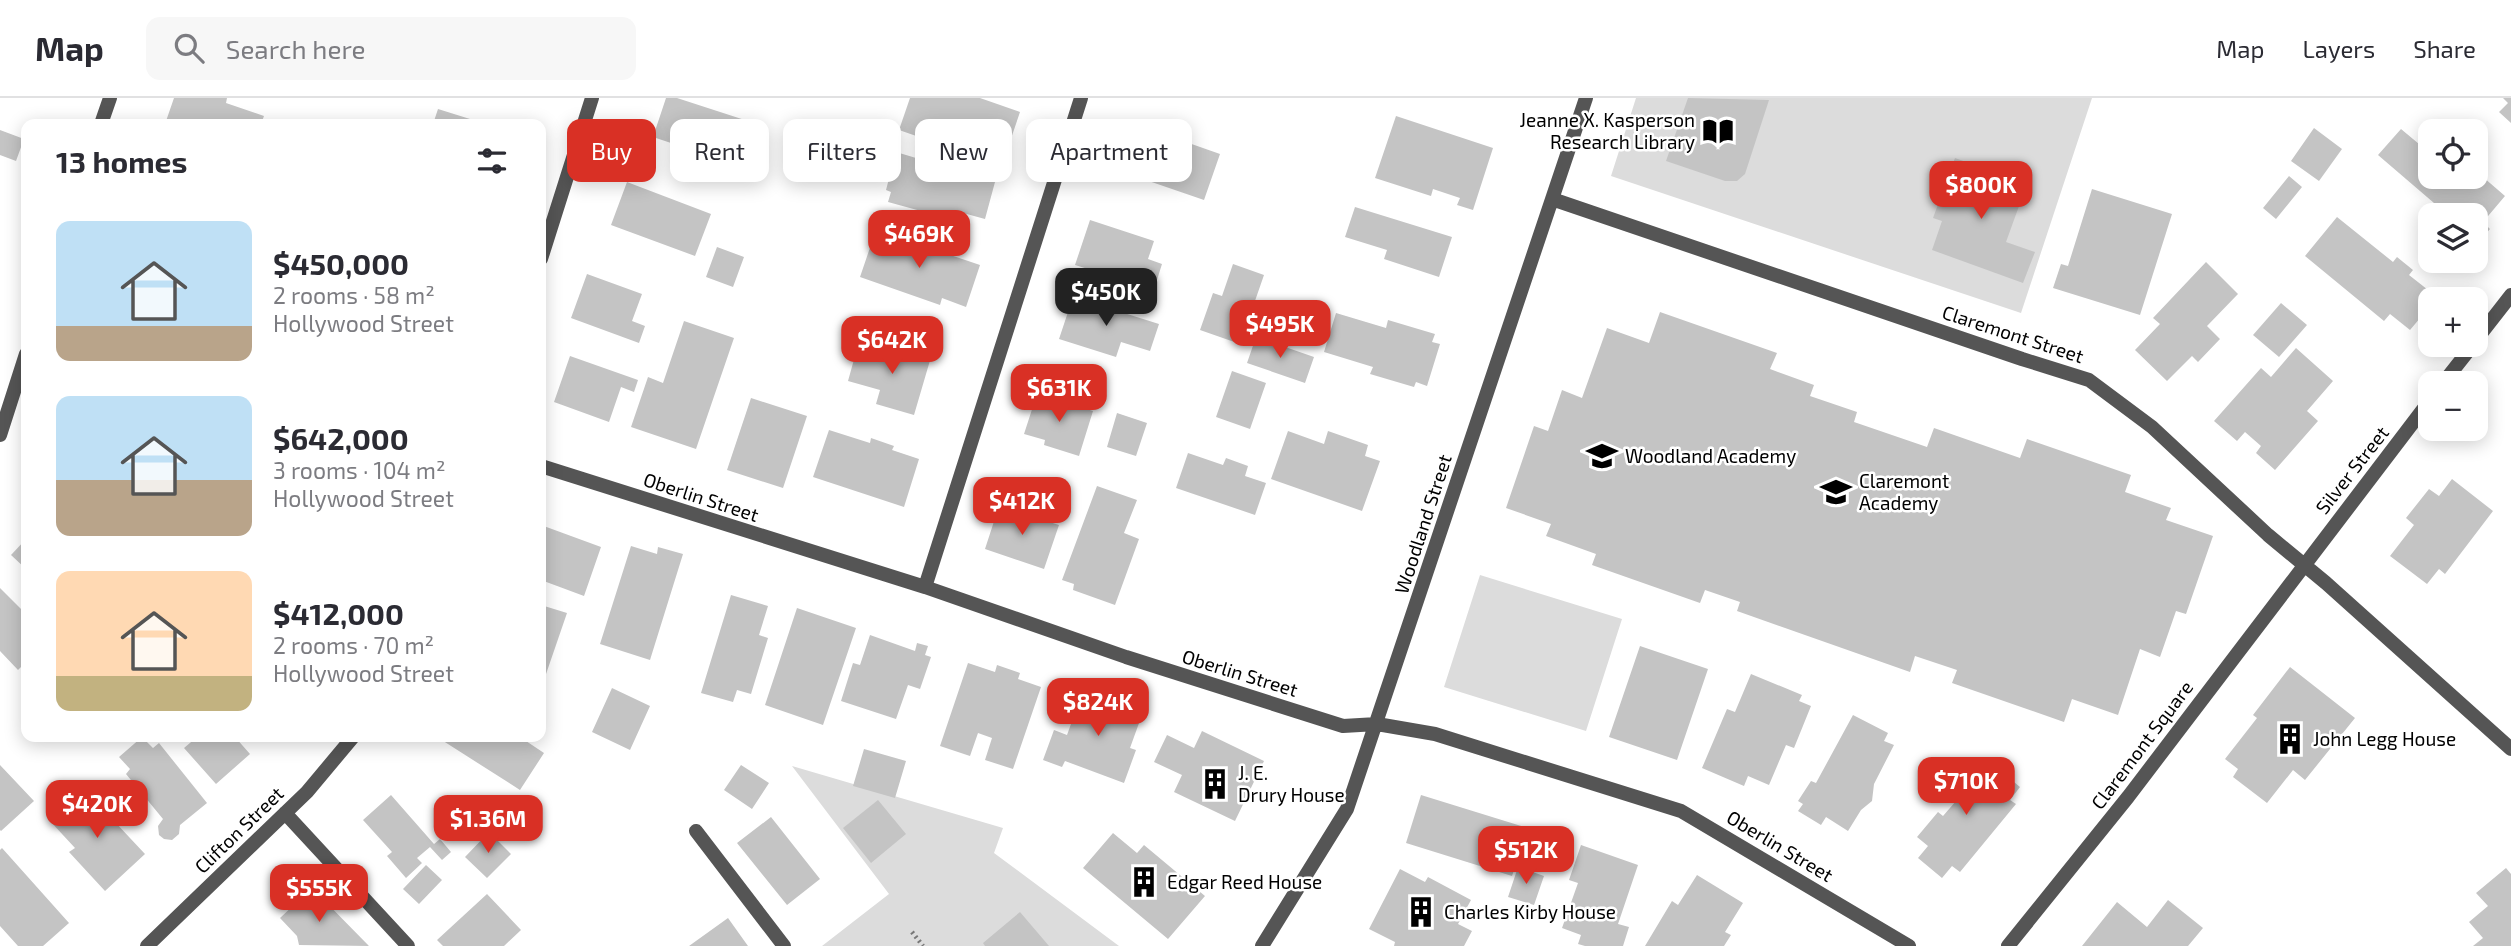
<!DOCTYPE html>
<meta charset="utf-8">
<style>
body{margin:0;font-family:"Exo 2",sans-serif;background:#f7f7f7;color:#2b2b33;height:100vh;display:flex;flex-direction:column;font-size:26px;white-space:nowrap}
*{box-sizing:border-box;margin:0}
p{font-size:23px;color:#7c7c81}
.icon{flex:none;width:38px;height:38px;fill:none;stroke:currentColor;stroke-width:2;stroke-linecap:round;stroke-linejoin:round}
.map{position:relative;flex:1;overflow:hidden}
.panel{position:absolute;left:21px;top:21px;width:525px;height:623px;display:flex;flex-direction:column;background:#fff;border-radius:14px;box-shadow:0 4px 18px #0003}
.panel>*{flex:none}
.hud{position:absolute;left:567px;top:21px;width:665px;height:63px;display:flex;gap:14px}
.controls{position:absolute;left:2418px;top:21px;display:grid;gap:14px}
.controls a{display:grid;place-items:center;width:70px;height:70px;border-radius:14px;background:#fff;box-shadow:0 4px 18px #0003;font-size:35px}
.price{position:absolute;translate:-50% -60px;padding:0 16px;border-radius:14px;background:#d93025;color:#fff;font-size:23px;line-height:46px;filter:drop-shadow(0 2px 4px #0008)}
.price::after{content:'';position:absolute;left:50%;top:42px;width:21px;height:16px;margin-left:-10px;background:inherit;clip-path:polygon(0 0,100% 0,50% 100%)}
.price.active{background:#222;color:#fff}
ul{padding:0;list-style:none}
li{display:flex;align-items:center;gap:21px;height:175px;padding:0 35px}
li span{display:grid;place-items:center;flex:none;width:196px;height:140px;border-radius:14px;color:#555}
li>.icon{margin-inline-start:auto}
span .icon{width:84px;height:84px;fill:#fffc;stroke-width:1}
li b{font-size:30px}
h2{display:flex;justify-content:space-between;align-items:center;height:84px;padding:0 35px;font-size:30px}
.pill{padding:0 24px;border-radius:14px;background:#fff;box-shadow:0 4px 18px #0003;font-size:24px;line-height:63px}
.pill.active{background:#d93025;color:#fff}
header{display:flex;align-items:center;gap:42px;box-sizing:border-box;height:98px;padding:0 35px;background:#fff;border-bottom:2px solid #e1e1e2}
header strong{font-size:33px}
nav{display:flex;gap:38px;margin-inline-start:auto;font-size:24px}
.search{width:490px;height:63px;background:#f7f7f7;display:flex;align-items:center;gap:18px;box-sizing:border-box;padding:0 24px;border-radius:14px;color:#7c7c81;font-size:26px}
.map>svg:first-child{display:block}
.green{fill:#dcdcdc}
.building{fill:#c4c4c4}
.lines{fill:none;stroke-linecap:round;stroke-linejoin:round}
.path{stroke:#777;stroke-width:4.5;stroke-dasharray:2 3.5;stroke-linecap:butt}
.minor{stroke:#555;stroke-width:14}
.labels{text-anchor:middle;stroke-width:5;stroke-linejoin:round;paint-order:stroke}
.poi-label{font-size:19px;fill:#000;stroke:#fff;text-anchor:start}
.street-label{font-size:19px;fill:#000;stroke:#fff}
</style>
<header>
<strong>Map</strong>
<div class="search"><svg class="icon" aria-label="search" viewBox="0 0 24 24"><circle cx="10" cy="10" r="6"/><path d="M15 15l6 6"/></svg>Search here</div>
<nav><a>Map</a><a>Layers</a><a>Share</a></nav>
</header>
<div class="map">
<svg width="2511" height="848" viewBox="0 0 2511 848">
<rect width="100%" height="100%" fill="#fff"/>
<path class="green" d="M 1636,0 L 2092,0 L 2021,215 L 1611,78 Z
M 1480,477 L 1622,521 L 1586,633 L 1444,589 Z
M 792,668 L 1003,730 L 994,755 L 1119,848 L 822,848 L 889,796 Z"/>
<path class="building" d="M 174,0 L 227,0 L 226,5 L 264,18 L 261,26 L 165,26 Z
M 666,0 L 677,0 L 754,25 L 743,56 L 724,50 L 718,66 L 678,53 L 680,48 L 653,39 Z
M 910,0 L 980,0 L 1020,14 L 1004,61 L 976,51 L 974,58 L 899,32 Z
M 1688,0 L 1769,2 L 1745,76 L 1737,83 L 1725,83 L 1666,63 Z
M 2503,0 L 2511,0 L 2511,25 L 2499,14 L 2508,5 Z
M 438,11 L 486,26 L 433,26 Z
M 1396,18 L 1493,50 L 1473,112 L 1457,107 L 1460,100 L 1433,91 L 1431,98 L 1375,80 Z
M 1129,24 L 1220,56 L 1204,102 L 1140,80 L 1142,74 L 1115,64 Z
M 2314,30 L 2342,51 L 2319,83 L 2291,63 Z
M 2401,31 L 2431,56 L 2431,79 L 2476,79 L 2476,73 L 2505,98 L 2483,124 L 2490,131 L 2476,147 L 2476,117 L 2431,117 L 2431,131 L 2419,122 L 2434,105 L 2378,57 Z
M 0,32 L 24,41 L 16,63 L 0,57 Z
M 896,54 L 916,60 L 918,55 L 974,69 L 971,78 L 995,84 L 985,121 L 963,115 L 961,124 L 888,104 L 891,94 L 886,92 Z
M 1955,60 L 2027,86 L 2006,144 L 2035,154 L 2023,185 L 1932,152 L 1942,123 L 1933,120 Z
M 2289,78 L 2302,89 L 2276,121 L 2263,110 Z
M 627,84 L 711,116 L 695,158 L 611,127 Z
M 2092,91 L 2172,116 L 2140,217 L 2053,190 L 2061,166 L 2068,168 Z
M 1355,109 L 1452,139 L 1439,179 L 1384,161 L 1387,152 L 1345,139 Z
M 2337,119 L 2393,164 L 2397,159 L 2413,172 L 2409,177 L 2437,199 L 2431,201 L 2431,207 L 2410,232 L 2390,216 L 2384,223 L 2305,158 Z
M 1090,122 L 1154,143 L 1148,161 L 1162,166 L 1156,185 L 1145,181 L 1143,188 L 1075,167 Z
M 876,132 L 980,167 L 966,209 L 942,200 L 940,207 L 860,179 Z
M 717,149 L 744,159 L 733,189 L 706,179 Z
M 2206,164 L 2238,196 L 2207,228 L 2220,241 L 2198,264 L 2192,258 L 2167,283 L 2135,252 L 2160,226 L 2153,220 Z
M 1233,166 L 1264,177 L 1240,246 L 1200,232 L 1213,195 L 1222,198 Z
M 587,176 L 642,196 L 632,223 L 645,228 L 639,245 L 571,220 Z
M 1073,199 L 1159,226 L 1150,253 L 1121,244 L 1116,259 L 1059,241 Z
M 2281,205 L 2307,227 L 2279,259 L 2253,237 Z
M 1660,214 L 1777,255 L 1770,271 L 1814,287 L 1810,298 L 1857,314 L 1854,324 L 1927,349 L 1934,330 L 2020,360 L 2027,341 L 2131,377 L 2125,394 L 2171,410 L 2166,422 L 2213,438 L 2186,516 L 2176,513 L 2160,559 L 2140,551 L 2118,617 L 2072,601 L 2064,624 L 1952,585 L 1957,572 L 1915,558 L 1910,574 L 1737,513 L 1740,504 L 1705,492 L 1700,505 L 1592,467 L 1596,456 L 1546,438 L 1551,426 L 1506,410 L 1534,328 L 1548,333 L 1562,292 L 1582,300 L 1607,230 L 1649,245 Z
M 1336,215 L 1386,230 L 1388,222 L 1435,236 L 1432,244 L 1440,246 L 1427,288 L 1416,284 L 1414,289 L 1370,276 L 1373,269 L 1324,254 Z
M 684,223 L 734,240 L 696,351 L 631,329 L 648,279 L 663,285 Z
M 1256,239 L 1314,259 L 1305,285 L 1247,265 Z
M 858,247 L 890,256 L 892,248 L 931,259 L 914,317 L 876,306 L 880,292 L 848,283 Z
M 2296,250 L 2333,283 L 2307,313 L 2318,323 L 2275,372 L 2256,355 L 2261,348 L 2245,334 L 2237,343 L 2214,323 L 2261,270 L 2271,279 Z
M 570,258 L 638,282 L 634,294 L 621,289 L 609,324 L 554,304 Z
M 1232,273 L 1266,285 L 1250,331 L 1216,319 Z
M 1037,296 L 1093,313 L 1079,358 L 1044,347 L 1045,342 L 1024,336 Z
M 751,300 L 807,318 L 783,390 L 727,372 Z
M 1117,315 L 1147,325 L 1136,358 L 1107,349 Z
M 829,332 L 870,345 L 871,340 L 894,348 L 892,352 L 919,361 L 904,409 L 813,379 Z
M 1288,333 L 1324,346 L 1328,333 L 1368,347 L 1365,358 L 1380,363 L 1362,413 L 1271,381 Z
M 1188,355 L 1223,367 L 1226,360 L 1248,368 L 1245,378 L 1266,385 L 1255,417 L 1176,390 Z
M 2452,381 L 2493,413 L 2445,476 L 2439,471 L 2427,486 L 2390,458 L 2414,427 L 2406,420 L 2429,391 L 2439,398 Z
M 1097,388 L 1137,402 L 1124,435 L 1139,441 L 1115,507 L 1073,492 L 1074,486 L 1062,482 Z
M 999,408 L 1059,427 L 1044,471 L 985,451 Z
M 541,427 L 601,449 L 584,498 L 541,482 Z
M 26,441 L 26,471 L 11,457 Z
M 631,448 L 657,456 L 658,449 L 683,456 L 650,562 L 600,546 Z
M 0,490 L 26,516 L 26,564 L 18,572 L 0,553 Z
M 731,497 L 768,508 L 759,537 L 768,540 L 751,596 L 737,592 L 733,604 L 701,595 Z
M 541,507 L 567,515 L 545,579 L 541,578 Z
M 797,510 L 856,530 L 823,627 L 765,607 Z
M 870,537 L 915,553 L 917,545 L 928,548 L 925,557 L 931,559 L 920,591 L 908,587 L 896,621 L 841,603 L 853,565 L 860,567 Z
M 1640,548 L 1708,571 L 1677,662 L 1609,639 Z
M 968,565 L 995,574 L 997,567 L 1020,575 L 1018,581 L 1041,589 L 1013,671 L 985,662 L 992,640 L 978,635 L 970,658 L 940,648 Z
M 2290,569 L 2355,620 L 2305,682 L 2293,672 L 2267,705 L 2233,679 L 2238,671 L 2225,661 L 2257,620 L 2253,617 Z
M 1751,576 L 1802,597 L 1799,603 L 1811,608 L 1794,650 L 1786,647 L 1769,687 L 1748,678 L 1744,688 L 1702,670 L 1727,611 L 1735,614 Z
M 612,590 L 650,608 L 630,652 L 592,634 Z
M 1083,593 L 1143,614 L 1130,650 L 1136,652 L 1124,685 L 1065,663 L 1062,669 L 1043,662 L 1054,632 L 1067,637 Z
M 1853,617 L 1888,635 L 1884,643 L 1894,647 L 1874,686 L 1872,703 L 1861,712 L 1848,733 L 1826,719 L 1821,727 L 1798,713 L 1803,706 L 1798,703 L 1811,683 L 1816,685 Z
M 1202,633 L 1264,663 L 1235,723 L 1174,694 L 1182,677 L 1154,664 L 1167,637 L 1194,650 Z
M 142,639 L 153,650 L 159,645 L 207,705 L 180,727 L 179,736 L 172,742 L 164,741 L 159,737 L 158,728 L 163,721 L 126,676 L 130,671 L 119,659 Z
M 197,639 L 235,639 L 250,656 L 216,686 L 184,650 Z
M 437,639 L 520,639 L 544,655 L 520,692 Z
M 864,651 L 906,663 L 895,700 L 853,688 Z
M 1952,662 L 1976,681 L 1979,677 L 1986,683 L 1997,670 L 2020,689 L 2010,702 L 2016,706 L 1960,774 L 1952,768 L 1942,780 L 1918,760 L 1928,748 L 1917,739 L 1938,714 L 1943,718 L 1956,703 L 1933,684 Z
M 0,667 L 34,703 L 1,733 L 0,732 Z
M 741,667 L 769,685 L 752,711 L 724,692 Z
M 84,691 L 145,756 L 105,793 L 69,754 L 75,750 L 50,723 Z
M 391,697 L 434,746 L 440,741 L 451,754 L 442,762 L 430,749 L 417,760 L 422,765 L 406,780 L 387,758 L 392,754 L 363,722 Z
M 1421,697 L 1528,730 L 1512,778 L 1406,745 Z
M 878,702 L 906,736 L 871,765 L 843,730 Z
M 771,719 L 820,781 L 787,807 L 737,745 Z
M 489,734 L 511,756 L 487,780 L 465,759 Z
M 1113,735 L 1137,755 L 1144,747 L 1205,798 L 1168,841 L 1083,770 Z
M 1581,747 L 1638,767 L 1618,826 L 1629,829 L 1623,848 L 1585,848 L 1578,846 L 1581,837 L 1562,830 L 1578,785 L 1569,782 Z
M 2,750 L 69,825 L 43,848 L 18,848 L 0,828 L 0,752 Z
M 426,767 L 442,782 L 419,806 L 403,791 Z
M 1518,769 L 1544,778 L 1534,807 L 1508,799 Z
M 2506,770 L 2511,776 L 2511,848 L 2473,848 L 2483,840 L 2469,824 L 2488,808 L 2476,795 Z
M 1400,771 L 1425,784 L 1428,779 L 1471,802 L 1458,826 L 1472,833 L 1464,848 L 1394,848 L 1395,844 L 1369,831 Z
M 1697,777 L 1743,805 L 1725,834 L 1731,837 L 1724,848 L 1645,848 L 1672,803 L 1678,807 Z
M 312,790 L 369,848 L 299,847 L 297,838 L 280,820 Z
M 487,796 L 521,832 L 504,848 L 443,848 L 437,842 Z
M 2168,802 L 2203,830 L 2188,848 L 2082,848 L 2117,804 L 2147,829 Z
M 1020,814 L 1049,848 L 985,848 L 983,845 Z
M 728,820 L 748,848 L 689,848 Z"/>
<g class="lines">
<path class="path" d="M 912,834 L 923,848"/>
<path class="minor" d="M 101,26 L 110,0
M 1552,101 L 2022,261 L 2089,282 L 2152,329 L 2268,437 L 2326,485 L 2511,651
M 541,161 L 592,0
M 2476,242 L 2511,197
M 2443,285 L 2473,247
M 0,337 L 26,256
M 541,368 L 925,489 L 1126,559 L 1343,628 L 1377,626 L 1435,636 L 1681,713 L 1909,848
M 925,489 L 1081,0
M 285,715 L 408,848
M 696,733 L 784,848
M 147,848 L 307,694 L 353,639
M 1262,848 L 1347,711 L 1586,0
M 2008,848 L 2128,699 L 2431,301"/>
</g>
<defs>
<symbol id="library-bare" viewBox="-9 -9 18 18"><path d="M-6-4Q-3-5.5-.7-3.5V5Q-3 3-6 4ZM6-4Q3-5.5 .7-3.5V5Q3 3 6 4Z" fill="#000" stroke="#fff" stroke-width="2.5" paint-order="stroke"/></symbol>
<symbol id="school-bare" viewBox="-9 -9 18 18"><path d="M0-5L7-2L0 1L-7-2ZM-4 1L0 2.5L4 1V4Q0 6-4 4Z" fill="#000" stroke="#fff" stroke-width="2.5" paint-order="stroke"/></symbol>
<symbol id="building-bare" viewBox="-9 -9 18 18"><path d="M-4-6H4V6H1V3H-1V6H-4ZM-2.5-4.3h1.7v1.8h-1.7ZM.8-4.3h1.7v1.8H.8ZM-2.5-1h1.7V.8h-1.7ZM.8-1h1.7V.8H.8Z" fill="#000" stroke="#fff" stroke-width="2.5" paint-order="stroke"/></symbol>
</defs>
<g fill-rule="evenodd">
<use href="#library-bare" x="1696" y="11" width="44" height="44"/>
<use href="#school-bare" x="1580" y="336" width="44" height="44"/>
<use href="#school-bare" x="1814" y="372" width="44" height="44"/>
<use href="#building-bare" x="2268" y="619" width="44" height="44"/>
<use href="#building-bare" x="1193" y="664" width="44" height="44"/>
<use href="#building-bare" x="1122" y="762" width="44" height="44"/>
<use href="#building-bare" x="1399" y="792" width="44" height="44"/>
</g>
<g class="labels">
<g class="poi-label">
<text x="1695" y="29" text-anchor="end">Jeanne X. Kasperson<tspan x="1695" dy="22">Research Library</tspan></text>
<text x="1625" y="365">Woodland Academy</text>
<text x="1859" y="390">Claremont<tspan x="1859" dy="22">Academy</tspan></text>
<text x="2313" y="648">John Legg House</text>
<text x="1238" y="682">J. E.<tspan x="1238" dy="22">Drury House</tspan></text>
<text x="1167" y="791">Edgar Reed House</text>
<text x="1444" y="821">Charles Kirby House</text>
</g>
<g class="street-label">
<text transform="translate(2013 236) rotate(18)" y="7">Claremont Street</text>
<text transform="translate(2352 372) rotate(-52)" y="7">Silver Street</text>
<text transform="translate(701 399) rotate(18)" y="7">Oberlin Street</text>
<text transform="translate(1423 426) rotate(-72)" y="7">Woodland Street</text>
<text transform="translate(1240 575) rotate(17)" y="7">Oberlin Street</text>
<text transform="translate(2142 647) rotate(-53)" y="7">Claremont Square</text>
<text transform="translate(239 732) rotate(-44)" y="7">Clifton Street</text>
<text transform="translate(1780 748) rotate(31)" y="7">Oberlin Street</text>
</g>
</g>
</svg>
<div class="controls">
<a><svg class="icon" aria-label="locate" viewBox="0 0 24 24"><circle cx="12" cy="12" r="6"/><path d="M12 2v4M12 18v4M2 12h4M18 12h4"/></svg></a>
<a><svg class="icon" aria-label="layers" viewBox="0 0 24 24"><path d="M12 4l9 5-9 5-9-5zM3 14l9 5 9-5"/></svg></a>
<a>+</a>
<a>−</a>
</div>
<b class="price" style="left:1981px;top:123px">$800K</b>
<b class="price" style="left:919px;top:172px">$469K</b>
<b class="price active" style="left:1106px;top:230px">$450K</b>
<b class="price" style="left:1280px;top:262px">$495K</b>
<b class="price" style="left:892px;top:278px">$642K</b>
<b class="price" style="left:1059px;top:326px">$631K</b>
<b class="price" style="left:1022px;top:439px">$412K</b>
<b class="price" style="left:1098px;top:640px">$824K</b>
<b class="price" style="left:1966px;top:719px">$710K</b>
<b class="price" style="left:97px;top:742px">$420K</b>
<b class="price" style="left:488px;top:757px">$1.36M</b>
<b class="price" style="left:1526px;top:788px">$512K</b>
<b class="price" style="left:319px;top:826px">$555K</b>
<div class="hud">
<a class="pill active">Buy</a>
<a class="pill">Rent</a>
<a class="pill">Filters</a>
<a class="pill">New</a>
<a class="pill">Apartment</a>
</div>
<section class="panel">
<h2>13 homes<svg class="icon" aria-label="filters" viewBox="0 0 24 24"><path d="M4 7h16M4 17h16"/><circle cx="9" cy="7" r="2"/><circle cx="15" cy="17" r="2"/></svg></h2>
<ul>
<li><span style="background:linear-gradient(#bfe0f5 75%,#b9a48a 0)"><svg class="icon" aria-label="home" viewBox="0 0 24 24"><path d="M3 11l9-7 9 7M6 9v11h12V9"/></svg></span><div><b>$450,000</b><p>2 rooms · 58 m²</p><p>Hollywood Street</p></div></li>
<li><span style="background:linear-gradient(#bfe0f5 60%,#b9a48a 0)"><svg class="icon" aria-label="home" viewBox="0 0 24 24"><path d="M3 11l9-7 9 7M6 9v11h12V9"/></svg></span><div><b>$642,000</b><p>3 rooms · 104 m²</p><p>Hollywood Street</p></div></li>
<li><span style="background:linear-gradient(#ffd9b3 75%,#c2b280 0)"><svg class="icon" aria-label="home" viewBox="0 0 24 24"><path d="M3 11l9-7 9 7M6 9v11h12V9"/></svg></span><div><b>$412,000</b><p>2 rooms · 70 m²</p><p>Hollywood Street</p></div></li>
</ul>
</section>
</div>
